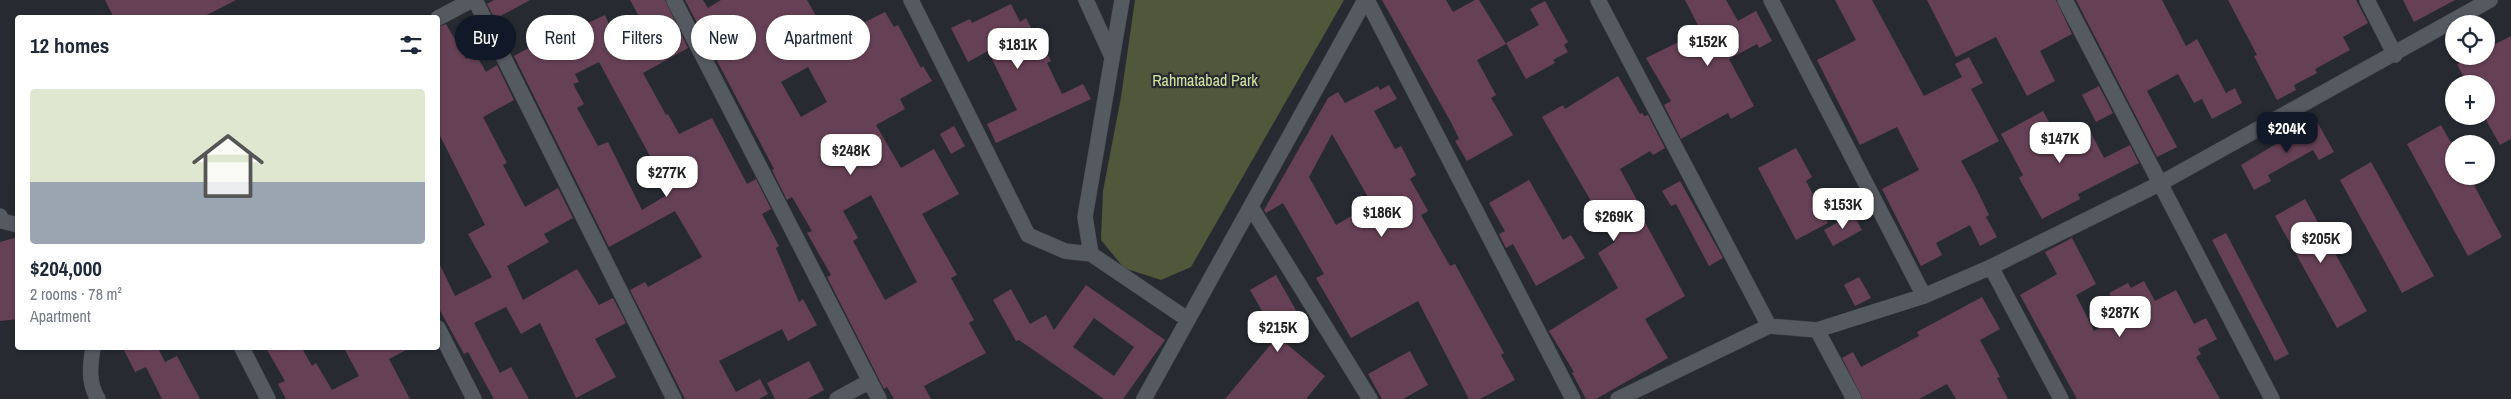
<!DOCTYPE html>
<meta charset="utf-8">
<style>
body{margin:0;font-family:"Archivo Narrow",sans-serif;background:#f6f6f7;color:#1f2937;height:100vh;display:flex;flex-direction:column;font-size:19px;white-space:nowrap}
*{box-sizing:border-box;margin:0}
p{font-size:16px;color:#747a83}
.icon{flex:none;width:28px;height:28px;fill:none;stroke:currentColor;stroke-width:2;stroke-linecap:round;stroke-linejoin:round}
.map{position:relative;flex:1;overflow:hidden}
.details{position:absolute;left:15px;top:15px;width:425px;height:335px;display:flex;flex-direction:column;background:#fff;border-radius:5px;box-shadow:0 1px 4px #0004}
.details>*{flex:none}
.hud{position:absolute;left:455px;top:15px;width:475px;height:45px;display:flex;gap:10px}
.buttons{position:absolute;left:2445px;top:15px;display:grid;gap:10px}
.buttons a{display:grid;place-items:center;width:50px;height:50px;border-radius:50%;background:#fff;box-shadow:0 1px 4px #0004;font-size:25px}
.price{position:absolute;translate:-50% -42px;padding:0 11px;border-radius:10px;background:#fff;color:#222;font-size:16px;line-height:32px;filter:drop-shadow(0 1px 2px #0008)}
.price::after{content:'';position:absolute;left:50%;top:30px;width:15px;height:11px;margin-left:-8px;background:inherit;clip-path:polygon(0 0,100% 0,50% 100%)}
.price.current{background:#111827;color:#fff}
ul{padding:0;list-style:none}
li{display:grid;align-content:center;gap:10px;height:265px;padding:0 15px}
li span{display:grid;place-items:center;height:155px;border-radius:5px;color:#555}
li>.icon{margin-inline-start:auto}
span .icon{width:90px;height:90px;fill:#fffc;stroke-width:1}
li b{font-size:21px}
h2{display:flex;justify-content:space-between;align-items:center;height:60px;padding:0 15px;font-size:21px}
.pill{padding:0 18px;border-radius:22px;background:#fff;box-shadow:0 1px 4px #0004;font-size:18px;line-height:45px}
.pill.current{background:#111827;color:#fff}
.map>svg:first-child{display:block}
.green{fill:#50573a}
.building{fill:#664155;fill-rule:evenodd}
.lines{fill:none;stroke-linecap:round;stroke-linejoin:round}
.minor-casing{stroke:#45494e;stroke-width:16}
.minor{stroke:#555a61;stroke-width:15}
.labels{text-anchor:middle;stroke-width:4.5;stroke-linejoin:round;paint-order:stroke}
.park-label{font-size:16px;fill:#d2e4a1;stroke:#272b31}
</style>
<div class="map">
<svg width="2511" height="399" viewBox="0 0 2511 399">
<rect width="100%" height="100%" fill="#272b31"/>
<path class="green" d="M 1135,0 L 1344,0 L 1191,267 L 1161,280 L 1124,268 L 1101,240 L 1103,191 L 1121,97 Z"/>
<path class="building" d="M 105,0 L 236,0 L 201,18 L 114,18 Z
M 494,0 L 530,0 L 495,19 L 487,4 Z
M 630,0 L 665,0 L 688,48 L 643,73 L 666,115 L 668,114 L 679,134 L 712,118 L 747,184 L 756,179 L 771,209 L 762,214 L 779,246 L 776,248 L 799,302 L 803,299 L 817,325 L 788,341 L 782,329 L 719,361 L 736,392 L 760,379 L 768,394 L 759,399 L 685,399 L 630,290 L 645,282 L 648,287 L 702,257 L 675,211 L 609,247 L 514,56 L 577,22 L 579,27 L 605,15 L 621,52 L 651,38 ZM 599,62 L 670,193 L 642,210 L 608,142 L 598,146 L 577,108 L 584,104 L 573,84 L 579,82 L 575,74 Z
M 685,0 L 703,0 L 708,8 L 721,0 L 807,0 L 823,28 L 827,26 L 833,38 L 885,12 L 894,27 L 898,25 L 921,68 L 923,66 L 932,81 L 900,99 L 905,109 L 876,125 L 901,168 L 934,149 L 959,194 L 922,214 L 957,275 L 951,278 L 974,320 L 969,323 L 986,353 L 924,386 L 931,399 L 894,399 L 887,387 L 884,389 L 827,277 L 831,275 L 807,233 L 812,231 L 792,197 L 787,200 L 772,170 L 774,169 ZM 808,67 L 827,102 L 801,117 L 781,82 ZM 871,195 L 917,282 L 885,300 L 853,241 L 858,238 L 843,211 Z
M 1382,0 L 1446,0 L 1453,12 L 1475,0 L 1479,0 L 1506,44 L 1477,60 L 1496,95 L 1491,98 L 1513,135 L 1467,161 L 1455,141 L 1459,139 L 1452,124 Z
M 1685,0 L 1726,0 L 1738,21 L 1756,11 L 1772,41 L 1759,48 L 1757,44 L 1729,59 L 1754,106 L 1731,119 L 1728,113 L 1681,139 L 1664,105 L 1671,101 L 1646,58 L 1701,31 Z
M 1835,0 L 1872,0 L 1924,96 L 1962,77 L 1955,64 L 1969,57 L 1983,83 L 1971,89 L 1999,141 L 1961,161 L 1976,188 L 1989,215 L 1986,217 L 1997,237 L 1980,246 L 1970,225 L 1936,243 L 1942,255 L 1921,266 L 1882,189 L 1919,170 L 1897,127 L 1860,145 L 1817,60 L 1856,40 Z
M 1927,0 L 2056,0 L 2072,34 L 2040,51 L 2055,81 L 2027,96 L 1996,37 L 1956,57 Z
M 2076,0 L 2162,0 L 2186,46 L 2197,39 L 2226,93 L 2235,88 L 2242,103 L 2212,119 L 2202,99 L 2194,103 L 2178,74 L 2147,91 L 2177,147 L 2157,157 Z
M 2228,0 L 2356,0 L 2368,23 L 2343,37 L 2350,50 L 2315,69 L 2317,73 L 2294,85 L 2296,90 L 2277,100 L 2254,56 L 2257,55 Z
M 2403,0 L 2455,0 L 2414,22 Z
M 1545,1 L 1568,42 L 1564,45 L 1568,52 L 1553,60 L 1555,63 L 1526,79 L 1506,43 L 1539,25 L 1530,9 Z
M 1011,4 L 1020,22 L 1026,18 L 1034,34 L 1037,33 L 1051,61 L 1047,63 L 1062,94 L 1083,84 L 1091,99 L 996,143 L 987,124 L 1017,110 L 988,51 L 968,62 L 951,28 L 970,19 L 972,23 Z
M 446,24 L 466,59 L 475,53 L 486,72 L 497,65 L 514,100 L 483,117 L 507,163 L 503,165 L 525,207 L 558,188 L 573,218 L 544,234 L 549,242 L 507,266 L 523,300 L 577,269 L 599,305 L 613,298 L 626,323 L 595,339 L 616,377 L 576,398 L 540,323 L 521,334 L 506,307 L 474,323 L 500,373 L 511,367 L 529,399 L 494,399 L 468,352 L 464,354 L 438,307 L 438,261 L 455,296 L 492,277 L 468,234 L 485,225 L 438,132 L 438,27 Z
M 2511,36 L 2511,139 L 2500,145 L 2486,120 L 2486,84 L 2467,84 L 2457,64 L 2472,56 L 2486,56 L 2486,49 Z
M 1618,76 L 1640,114 L 1642,113 L 1644,116 L 1648,115 L 1665,148 L 1653,155 L 1650,151 L 1620,169 L 1644,213 L 1641,215 L 1685,296 L 1645,319 L 1668,358 L 1596,399 L 1586,399 L 1572,373 L 1574,372 L 1549,331 L 1618,288 L 1598,253 L 1615,242 L 1542,117 L 1563,105 L 1565,109 Z
M 1389,85 L 1397,99 L 1374,111 L 1395,149 L 1401,146 L 1416,175 L 1410,179 L 1428,211 L 1421,215 L 1450,266 L 1455,264 L 1504,353 L 1501,355 L 1515,380 L 1480,399 L 1469,399 L 1418,301 L 1351,338 L 1316,278 L 1324,274 L 1283,203 L 1266,213 L 1264,210 L 1328,98 L 1338,92 L 1345,103 L 1378,86 L 1380,90 ZM 1332,134 L 1372,204 L 1336,225 L 1309,177 Z
M 2099,86 L 2113,113 L 2096,122 L 2082,95 Z
M 2043,111 L 2063,147 L 2091,133 L 2104,158 L 2130,145 L 2139,163 L 2078,194 L 2080,199 L 2042,219 L 2019,178 L 2023,175 L 2001,134 Z
M 2316,120 L 2334,152 L 2319,160 L 2313,150 L 2268,175 L 2271,181 L 2254,190 L 2241,165 Z
M 2441,125 L 2454,148 L 2454,176 L 2469,176 L 2502,237 L 2468,256 L 2407,144 Z
M 954,126 L 965,146 L 951,154 L 940,134 Z
M 1796,148 L 1812,177 L 1806,181 L 1828,223 L 1796,240 L 1758,168 Z
M 2371,162 L 2434,276 L 2402,293 L 2340,180 Z
M 1529,180 L 1563,240 L 1571,235 L 1585,258 L 1536,286 L 1513,244 L 1506,248 L 1499,234 L 1505,231 L 1489,203 Z
M 1680,181 L 1723,258 L 1709,266 L 1676,204 L 1671,206 L 1662,191 Z
M 2305,199 L 2367,311 L 2337,328 L 2275,216 Z
M 1853,214 L 1862,230 L 1833,246 L 1824,230 Z
M 2226,233 L 2289,354 L 2275,361 L 2212,240 Z
M 18,237 L 18,319 L 0,321 L 0,242 Z
M 2072,238 L 2096,284 L 2076,295 L 2094,331 L 2122,316 L 2109,293 L 2128,283 L 2131,288 L 2144,281 L 2155,301 L 2176,290 L 2194,324 L 2206,318 L 2217,339 L 2198,349 L 2201,354 L 2196,357 L 2220,399 L 2077,399 L 2020,295 L 2057,274 L 2045,252 Z
M 1276,275 L 1306,328 L 1283,341 L 1325,376 L 1306,399 L 1225,399 L 1277,337 L 1250,290 Z
M 1859,277 L 1871,298 L 1855,306 L 1844,285 Z
M 1086,285 L 1165,340 L 1123,399 L 1104,399 L 1019,340 L 1016,341 L 993,300 L 1011,289 L 1030,324 L 1046,315 L 1054,330 ZM 1094,318 L 1134,347 L 1114,376 L 1073,347 Z
M 1982,297 L 2000,329 L 1980,340 L 2000,377 L 1997,378 L 2008,399 L 1956,399 L 1947,384 L 1919,399 L 1863,399 L 1842,358 L 1853,352 L 1861,367 L 1919,336 L 1917,332 Z
M 123,348 L 158,348 L 165,362 L 177,356 L 200,399 L 162,399 L 146,367 L 135,372 Z
M 266,348 L 302,348 L 312,366 L 316,363 L 332,390 L 359,376 L 344,348 L 410,348 L 389,359 L 410,399 L 286,399 L 278,384 L 285,381 Z
M 1410,351 L 1428,385 L 1403,399 L 1382,399 L 1368,374 Z
M 809,361 L 824,390 L 807,399 L 775,399 L 767,383 Z"/>
<g class="lines">
<defs>
<path id="minor" d="M 475,0 L 674,399
M 674,0 L 879,399
M 911,0 L 1028,235 L 1065,251 L 1091,254
M 1086,0 L 1112,57
M 1122,0 L 1085,217 L 1091,254 L 1187,319
M 1367,0 L 1573,399
M 1598,0 L 1769,326
M 1771,0 L 1924,296
M 2065,0 L 2272,399
M 2367,0 L 2395,55
M 438,18 L 472,0
M 1251,207 L 1370,399
M 0,216 L 2,221 L 18,225
M 1991,267 L 2061,399
M 438,328 L 474,399
M 1817,330 L 1854,399
M 93,348 C 90,366 88,383 98,399
M 242,348 L 268,399
M 837,399 L 870,381
M 1144,399 L 1365,0
M 1618,399 L 1769,326 L 1817,330 L 1924,296 L 1991,267 L 2161,183 L 2490,0"/>
</defs>
<use href="#minor" class="minor-casing"/>
<use href="#minor" class="minor"/>
</g>
<g class="labels">
<g class="park-label">
<text x="1205" y="86">Rahmatabad Park</text>
</g>
</g>
</svg>
<div class="buttons">
<a><svg class="icon" aria-label="locate" viewBox="0 0 24 24"><circle cx="12" cy="12" r="6"/><path d="M12 2v4M12 18v4M2 12h4M18 12h4"/></svg></a>
<a>+</a>
<a>−</a>
</div>
<b class="price" style="left:1708px;top:67px">$152K</b>
<b class="price" style="left:1018px;top:70px">$181K</b>
<b class="price current" style="left:2287px;top:154px">$204K</b>
<b class="price" style="left:2060px;top:164px">$147K</b>
<b class="price" style="left:851px;top:176px">$248K</b>
<b class="price" style="left:667px;top:198px">$277K</b>
<b class="price" style="left:1843px;top:230px">$153K</b>
<b class="price" style="left:1382px;top:238px">$186K</b>
<b class="price" style="left:1614px;top:242px">$269K</b>
<b class="price" style="left:2321px;top:264px">$205K</b>
<b class="price" style="left:2120px;top:338px">$287K</b>
<b class="price" style="left:1278px;top:353px">$215K</b>
<div class="hud">
<a class="pill current">Buy</a>
<a class="pill">Rent</a>
<a class="pill">Filters</a>
<a class="pill">New</a>
<a class="pill">Apartment</a>
</div>
<section class="details">
<h2>12 homes<svg class="icon" aria-label="filters" viewBox="0 0 24 24"><path d="M4 7h16M4 17h16"/><circle cx="9" cy="7" r="2"/><circle cx="15" cy="17" r="2"/></svg></h2>
<ul>
<li><span style="background:linear-gradient(#dfe7d0 60%,#9aa5b1 0)"><svg class="icon" aria-label="home" viewBox="0 0 24 24"><path d="M3 11l9-7 9 7M6 9v11h12V9"/></svg></span><div><b>$204,000</b><p>2 rooms · 78 m²</p><p>Apartment</p></div></li>
</ul>
</section>
</div>
